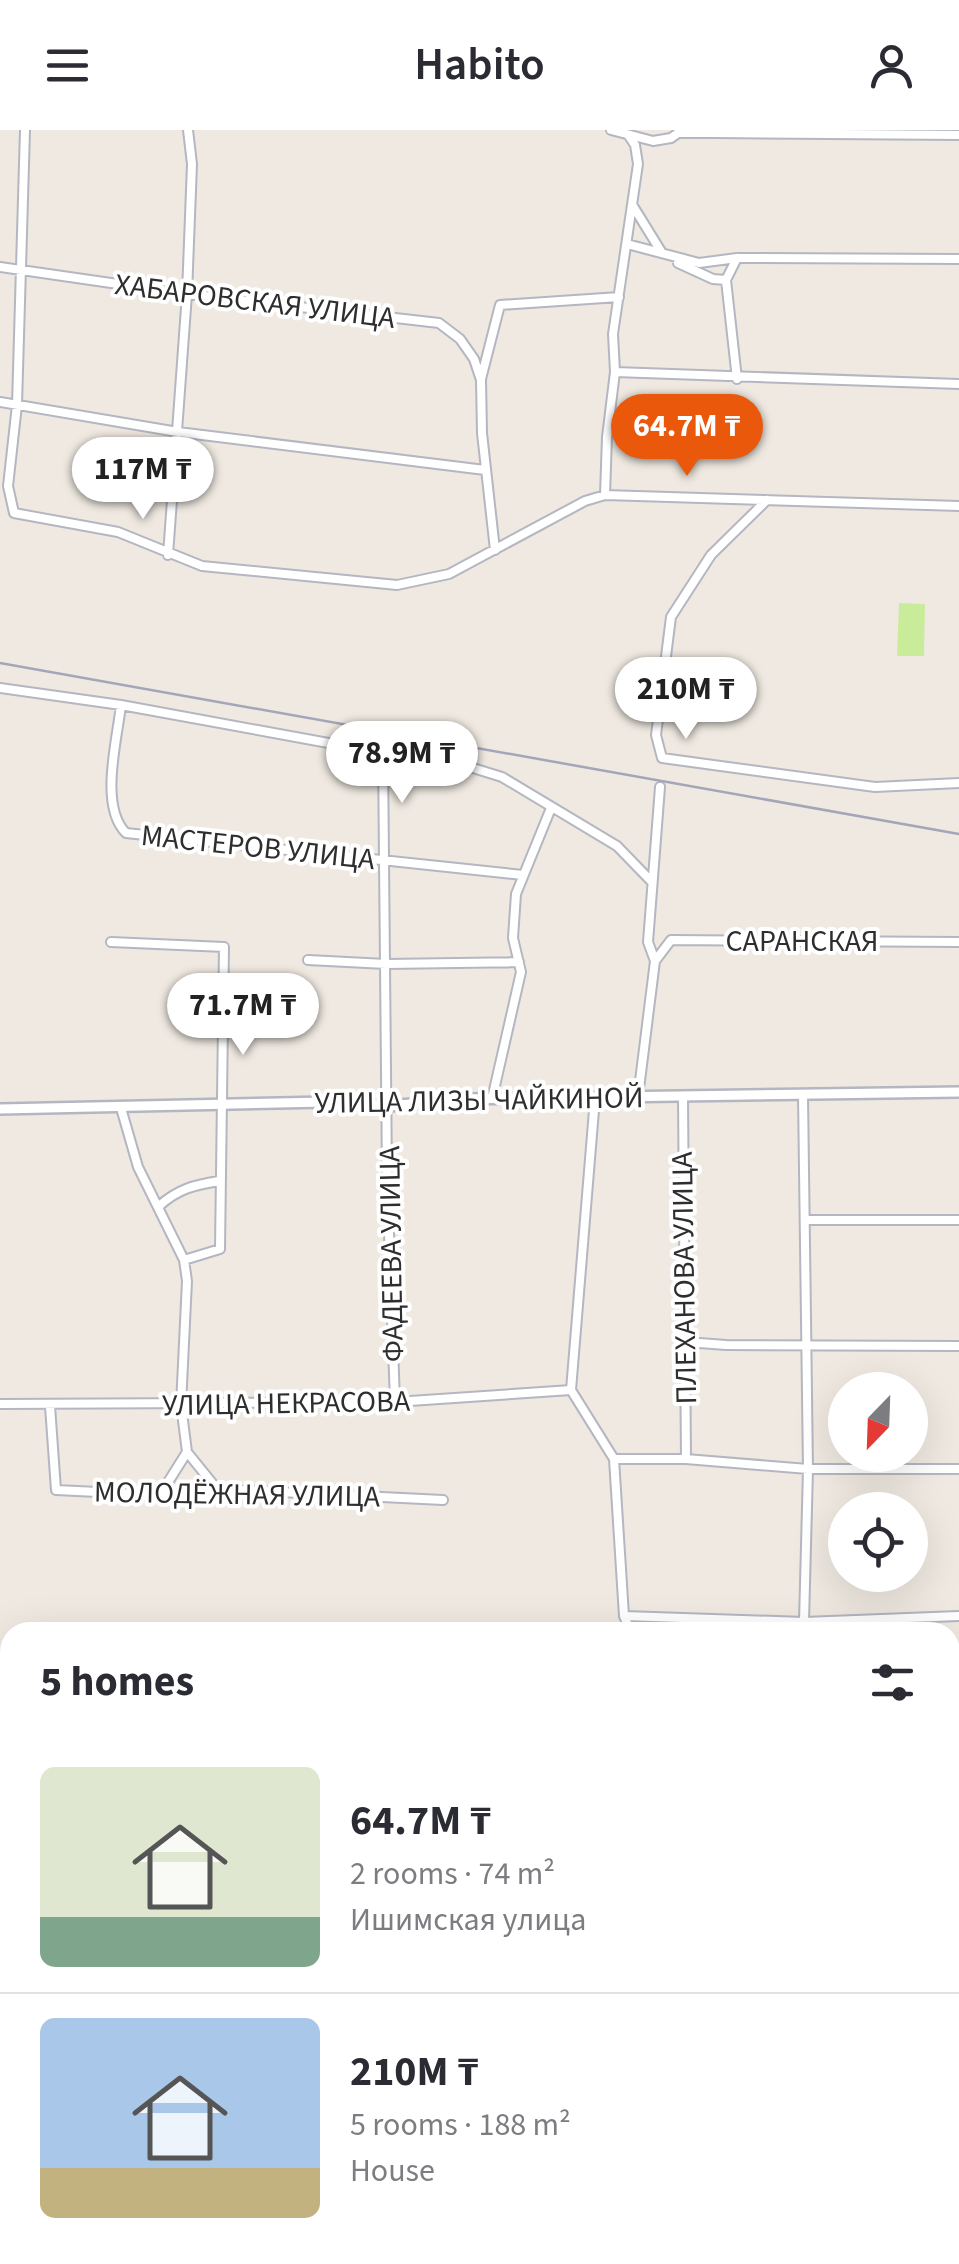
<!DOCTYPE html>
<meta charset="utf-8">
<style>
body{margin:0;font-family:"Source Sans 3",sans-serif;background:#f7f7f7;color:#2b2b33;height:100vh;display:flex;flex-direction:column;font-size:38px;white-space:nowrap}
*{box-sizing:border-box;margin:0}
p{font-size:32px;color:#7c7c81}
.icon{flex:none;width:55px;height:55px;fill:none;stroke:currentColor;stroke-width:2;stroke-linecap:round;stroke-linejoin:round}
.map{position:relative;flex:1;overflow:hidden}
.panel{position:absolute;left:0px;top:1492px;width:960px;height:642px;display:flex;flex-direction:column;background:#fff;border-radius:30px 30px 0 0;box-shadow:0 10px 40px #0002}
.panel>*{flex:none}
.needle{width:65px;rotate:203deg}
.fabs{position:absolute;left:828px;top:1242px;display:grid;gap:20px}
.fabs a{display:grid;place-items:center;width:100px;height:100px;border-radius:50%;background:#fff;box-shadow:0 10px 40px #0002;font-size:50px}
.price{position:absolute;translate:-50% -85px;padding:0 22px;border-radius:35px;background:#fff;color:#222;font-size:32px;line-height:65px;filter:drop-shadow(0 2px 5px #0008)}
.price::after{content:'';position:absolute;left:50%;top:60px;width:30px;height:22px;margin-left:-15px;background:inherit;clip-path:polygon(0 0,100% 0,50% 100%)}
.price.on{background:#ea580c;color:#fff}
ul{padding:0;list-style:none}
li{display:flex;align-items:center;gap:30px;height:250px;padding:0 40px}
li+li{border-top:2px solid #e1e1e2}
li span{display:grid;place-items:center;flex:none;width:280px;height:200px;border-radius:15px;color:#555}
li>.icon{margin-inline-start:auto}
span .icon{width:120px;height:120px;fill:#fffc;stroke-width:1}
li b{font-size:42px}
h2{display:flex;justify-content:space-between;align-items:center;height:120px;padding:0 40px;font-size:42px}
header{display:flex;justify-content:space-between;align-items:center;height:130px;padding:0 40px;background:#fff;font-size:45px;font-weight:600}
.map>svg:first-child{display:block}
.pitch{fill:#c9ec9a}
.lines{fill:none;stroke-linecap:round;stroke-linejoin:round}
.minor-casing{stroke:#b4b7c1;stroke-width:12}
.tertiary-casing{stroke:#b4b7c1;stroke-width:14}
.minor{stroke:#fff;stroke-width:8}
.tertiary{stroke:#fff;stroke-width:9}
.rail{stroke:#a3a6b8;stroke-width:2.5}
.labels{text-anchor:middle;stroke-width:8;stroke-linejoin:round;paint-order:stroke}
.street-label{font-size:30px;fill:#2e2e2e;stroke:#fff}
</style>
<header><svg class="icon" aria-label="menu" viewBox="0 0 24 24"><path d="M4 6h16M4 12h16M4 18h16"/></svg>Habito<svg class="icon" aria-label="person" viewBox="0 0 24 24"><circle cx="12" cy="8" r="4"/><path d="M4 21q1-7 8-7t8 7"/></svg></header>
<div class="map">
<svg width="959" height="2134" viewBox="0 0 959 2134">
<rect width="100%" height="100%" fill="#efe9e1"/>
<path class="pitch" d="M 899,473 L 925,474 L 924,526 L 897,526 Z"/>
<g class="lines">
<defs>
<path id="minor" d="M 25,0 L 17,275 L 8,356 L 14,383 L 118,402 L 202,436 L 397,455 L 449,444 L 585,371 L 605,365 L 959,376
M 611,0 L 653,11 L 671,8 L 678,3 L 715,3 L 959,5
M 633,76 L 662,123
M 627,114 L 699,133 L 737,128 L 959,129
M 737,128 L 726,150 L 737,249
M 678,133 L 713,149 L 726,150
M 0,137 L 187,164 L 439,193 L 460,209 L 474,229 L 481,250 L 482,303 L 495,420
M 615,242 L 959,254
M 481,249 L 500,175 L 619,167
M 0,272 L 178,302 L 485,340
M 605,365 L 607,307 L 615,242 L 613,204 L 638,34 L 635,15 L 629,6
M 767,370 L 711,425 L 671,487 L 656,605 L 662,628 L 875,657 L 959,653
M 168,425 L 187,164 L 192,34 L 188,0
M 0,558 L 121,575 L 383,623 L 418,621 L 502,647 L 617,716 L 651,751
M 121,575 C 117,611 99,676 126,703 L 523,745
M 383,623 L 387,1047 L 395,1272
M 111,812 L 224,817 L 220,1119 L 184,1130
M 308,830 L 386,834 L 519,832
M 655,831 L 671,810 L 959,812
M 803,965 L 808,1339 L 804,1492
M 638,967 L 655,831 L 648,812 L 660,657
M 683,967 L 686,1329
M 595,968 L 571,1260 L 614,1329 L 624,1486 L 631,1502
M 492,969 L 521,842 L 513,808 L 516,764 L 551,678
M 121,978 L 138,1037 L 184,1130 L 187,1151 L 181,1275 L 187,1322 L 217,1359
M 159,1076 C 178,1059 194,1055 219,1051
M 805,1090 L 959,1090
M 686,1212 L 726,1215 L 959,1216
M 0,1274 L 395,1272 L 571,1260
M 50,1276 L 56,1360 L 160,1365 L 217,1359 L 443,1370
M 614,1329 L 686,1329 L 808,1339 L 959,1339
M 160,1365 L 187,1322
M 624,1486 L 804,1492 L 959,1486
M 950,2060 L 959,2063
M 0,2085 L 10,2084"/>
<path id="tertiary" d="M 0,979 L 326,972 L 389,976 L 464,969 L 959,962"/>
</defs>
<use href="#minor" class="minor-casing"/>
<use href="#tertiary" class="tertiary-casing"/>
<use href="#minor" class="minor"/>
<use href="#tertiary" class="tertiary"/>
<path class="rail" d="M 0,533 L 959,704"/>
</g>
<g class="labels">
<g class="street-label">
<text transform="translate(255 171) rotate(7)" y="10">ХАБАРОВСКАЯ УЛИЦА</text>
<text transform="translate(258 717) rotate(6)" y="10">МАСТЕРОВ УЛИЦА</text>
<text x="802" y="821">САРАНСКАЯ</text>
<text transform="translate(479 970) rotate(-1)" y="10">УЛИЦА ЛИЗЫ ЧАЙКИНОЙ</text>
<text transform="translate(391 1124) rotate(-91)" y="10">ФАДЕЕВА УЛИЦА</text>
<text transform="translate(684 1148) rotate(-91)" y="10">ПЛЕХАНОВА УЛИЦА</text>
<text transform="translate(286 1273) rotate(-1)" y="10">УЛИЦА НЕКРАСОВА</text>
<text transform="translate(237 1364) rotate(1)" y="10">МОЛОДЁЖНАЯ УЛИЦА</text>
</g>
</g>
</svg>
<div class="fabs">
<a><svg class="needle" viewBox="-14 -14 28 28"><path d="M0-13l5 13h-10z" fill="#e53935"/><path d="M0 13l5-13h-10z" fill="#7c7c81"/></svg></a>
<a><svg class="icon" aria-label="locate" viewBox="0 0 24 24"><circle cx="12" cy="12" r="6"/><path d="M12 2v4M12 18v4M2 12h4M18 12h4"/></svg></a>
</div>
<b class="price on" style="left:687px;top:349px">64.7M ₸</b>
<b class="price" style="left:143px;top:392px">117M ₸</b>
<b class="price" style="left:686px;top:612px">210M ₸</b>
<b class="price" style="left:402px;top:676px">78.9M ₸</b>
<b class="price" style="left:243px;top:928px">71.7M ₸</b>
<section class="panel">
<h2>5 homes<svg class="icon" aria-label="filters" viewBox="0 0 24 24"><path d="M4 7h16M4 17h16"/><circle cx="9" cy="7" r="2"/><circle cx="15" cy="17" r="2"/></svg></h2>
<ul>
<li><span style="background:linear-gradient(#dfe7d0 75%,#7fa58c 0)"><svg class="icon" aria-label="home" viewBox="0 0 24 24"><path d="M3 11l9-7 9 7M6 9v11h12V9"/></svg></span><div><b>64.7M ₸</b><p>2 rooms · 74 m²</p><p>Ишимская улица</p></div></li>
<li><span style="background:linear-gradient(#a9c7e8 75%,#c2b280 0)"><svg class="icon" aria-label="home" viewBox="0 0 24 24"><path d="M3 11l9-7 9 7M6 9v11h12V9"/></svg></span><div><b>210M ₸</b><p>5 rooms · 188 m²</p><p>House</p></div></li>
</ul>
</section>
</div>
